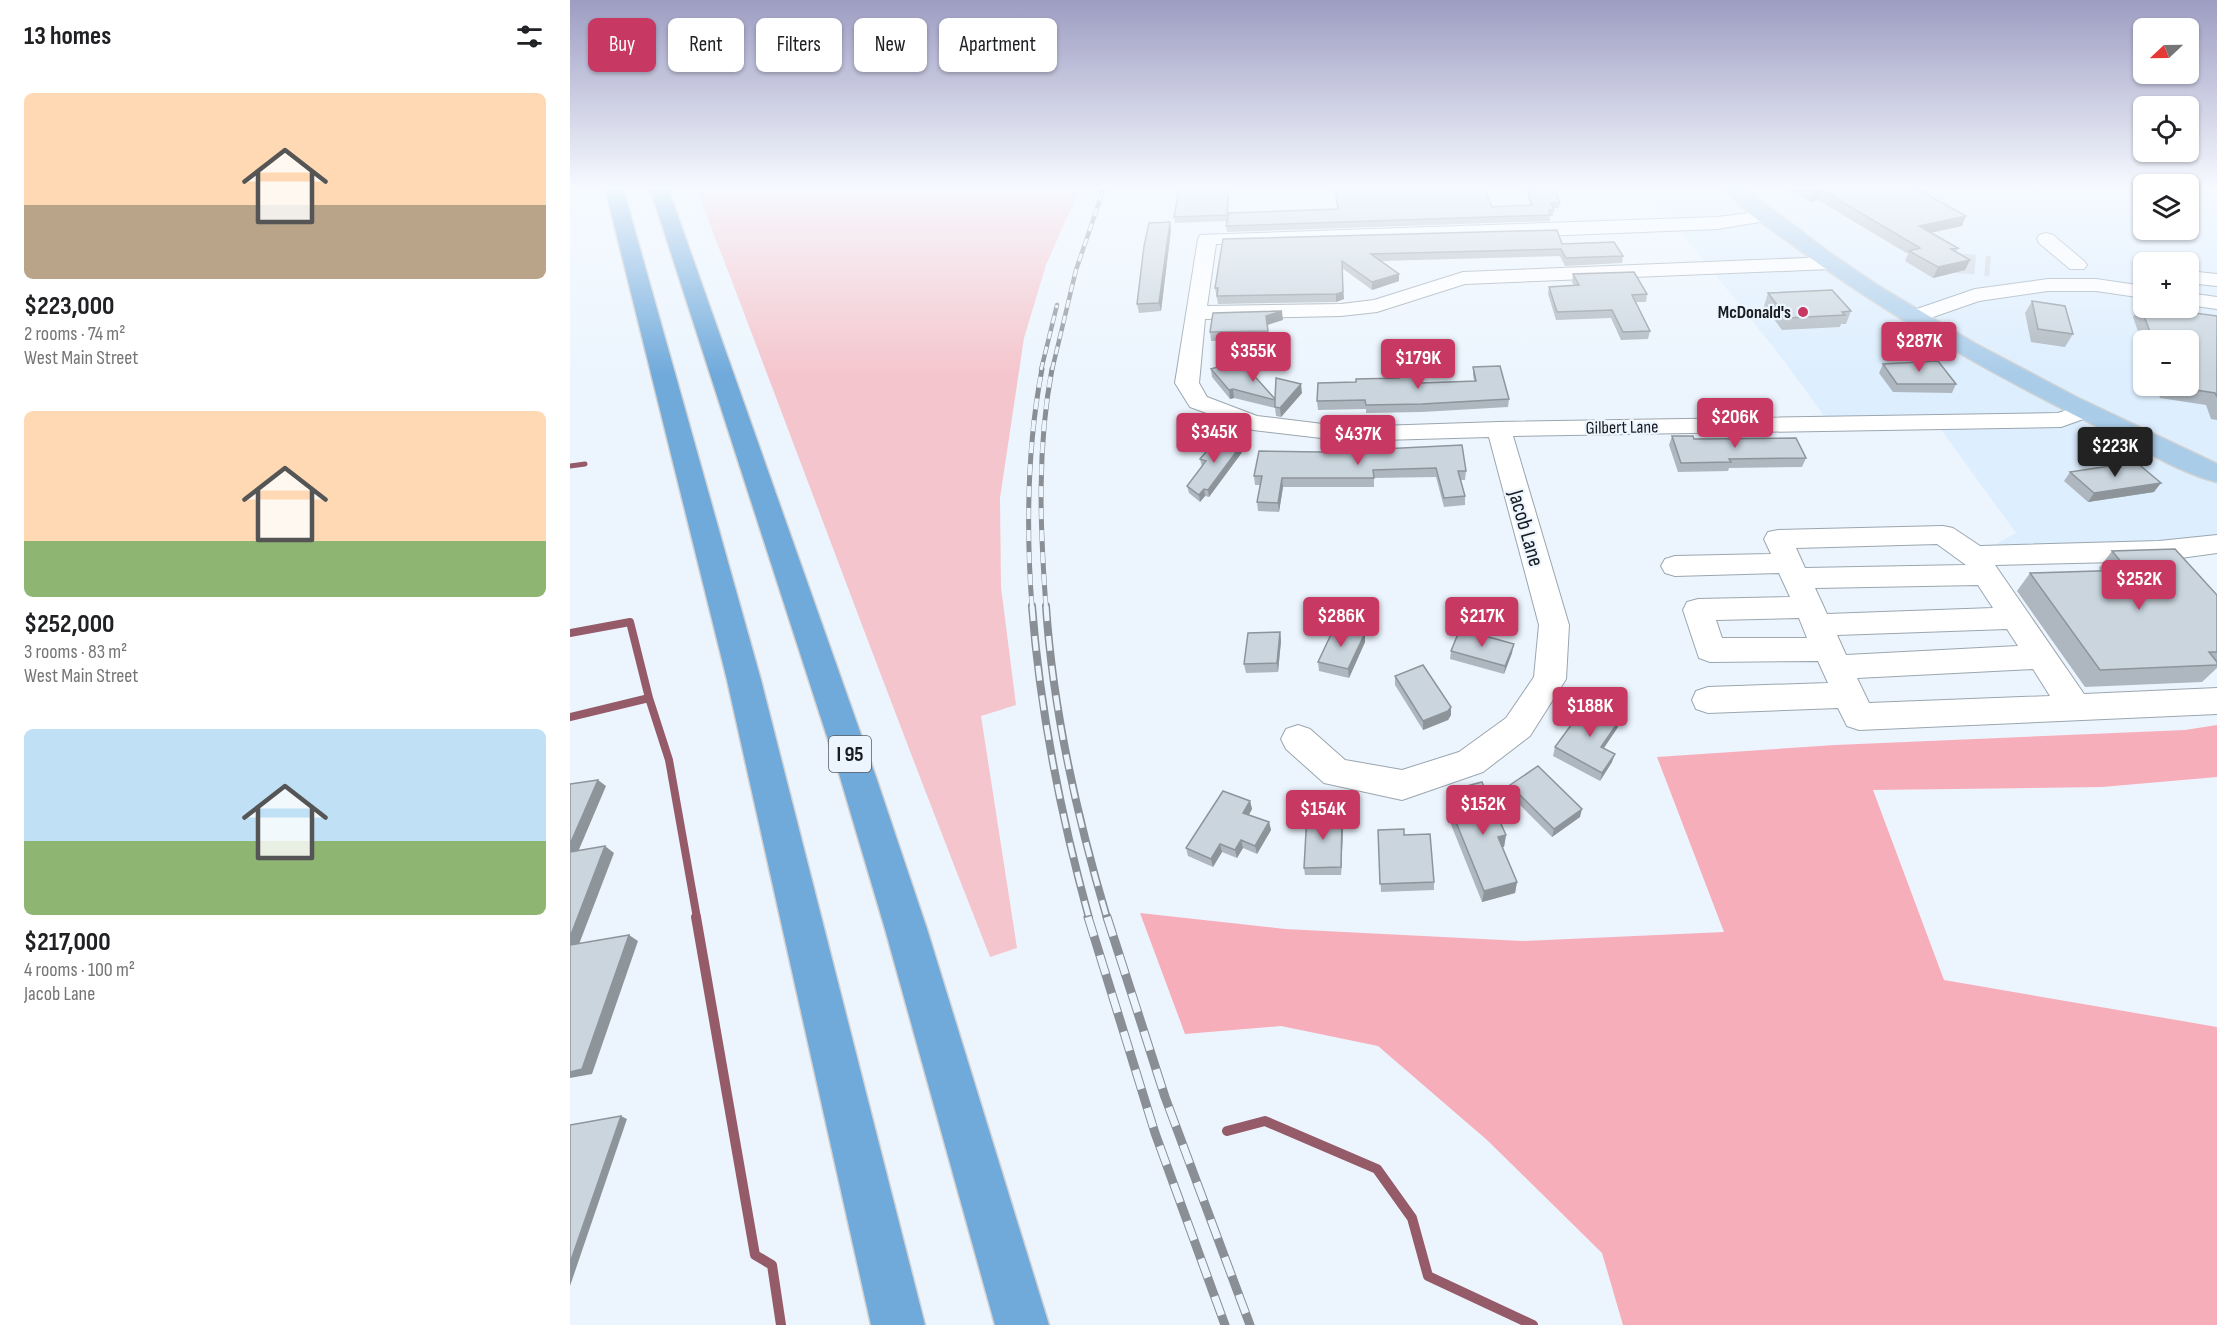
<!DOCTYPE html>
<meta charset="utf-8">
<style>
body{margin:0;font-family:"Sofia Sans Condensed",sans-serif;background:#f6f6f6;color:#202124;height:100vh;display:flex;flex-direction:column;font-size:22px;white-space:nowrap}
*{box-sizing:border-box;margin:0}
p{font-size:20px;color:#757577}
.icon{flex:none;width:33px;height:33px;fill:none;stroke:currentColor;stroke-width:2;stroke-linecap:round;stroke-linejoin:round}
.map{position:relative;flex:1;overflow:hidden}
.sheet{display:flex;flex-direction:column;background:#fff;width:570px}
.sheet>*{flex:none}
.guide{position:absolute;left:18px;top:18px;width:570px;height:54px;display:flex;gap:12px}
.needle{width:39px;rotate:248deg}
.fabs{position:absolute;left:1563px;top:18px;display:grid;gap:12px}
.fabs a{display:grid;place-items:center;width:66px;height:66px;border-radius:9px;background:#fff;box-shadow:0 2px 4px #0004;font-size:30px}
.price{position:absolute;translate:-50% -51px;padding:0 14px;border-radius:6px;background:#c73963;color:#fff;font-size:20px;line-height:39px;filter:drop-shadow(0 2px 3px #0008)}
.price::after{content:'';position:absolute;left:50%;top:36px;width:18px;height:14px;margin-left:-9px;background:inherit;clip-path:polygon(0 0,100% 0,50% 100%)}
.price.selected{background:#222;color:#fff}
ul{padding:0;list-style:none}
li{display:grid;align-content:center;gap:12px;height:318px;padding:0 24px}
li span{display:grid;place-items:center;height:186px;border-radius:9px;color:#555}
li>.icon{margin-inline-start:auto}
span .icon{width:108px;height:108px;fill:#fffc;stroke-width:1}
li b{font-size:26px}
h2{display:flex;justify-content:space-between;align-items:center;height:72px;padding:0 24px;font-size:26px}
.tag{padding:0 21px;border-radius:9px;background:#fff;box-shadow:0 2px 4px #0004;font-size:21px;line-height:54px}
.tag.selected{background:#c73963;color:#fff}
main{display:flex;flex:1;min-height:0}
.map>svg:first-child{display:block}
.built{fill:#ddeefe;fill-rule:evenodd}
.green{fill:#f5c5cd}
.forest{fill:#f7aebb}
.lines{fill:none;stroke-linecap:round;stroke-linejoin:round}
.stream-far2{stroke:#965b69;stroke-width:5}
.stream-far1{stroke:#965b69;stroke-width:8}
.stream{stroke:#965b69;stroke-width:10}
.minor-tunnel{stroke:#ccd4dd;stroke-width:20;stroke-dasharray:20 10;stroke-linecap:butt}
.minor-casing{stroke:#9ba6af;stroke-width:2}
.major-casing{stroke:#d1d1d2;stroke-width:3}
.highway-casing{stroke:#d1d1d2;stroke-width:3}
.minor{fill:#fff;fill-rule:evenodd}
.major{fill:#a9cce9;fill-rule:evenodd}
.highway{fill:#70aadb;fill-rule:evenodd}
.rail-far3-casing{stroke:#898f95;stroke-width:4.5}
.rail-far2-casing{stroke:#898f95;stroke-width:5}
.rail-far1-casing{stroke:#898f95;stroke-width:8}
.rail-casing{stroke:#898f95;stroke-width:9}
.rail-far3{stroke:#ecf5fe;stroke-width:3;stroke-dasharray:8;stroke-linecap:butt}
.rail-far2{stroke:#ecf5fe;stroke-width:4;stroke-dasharray:11;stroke-linecap:butt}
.rail-far1{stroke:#ecf5fe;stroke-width:5;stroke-dasharray:15;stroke-linecap:butt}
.rail{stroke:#ecf5fe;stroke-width:7;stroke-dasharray:20;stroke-linecap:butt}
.wall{fill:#aeb7bf}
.shaded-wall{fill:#8d959b}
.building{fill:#cad5de;stroke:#8d959b;stroke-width:1.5}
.poi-dot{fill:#c73963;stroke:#ecf5fe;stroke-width:2}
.labels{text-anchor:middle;stroke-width:4.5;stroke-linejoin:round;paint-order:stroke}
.far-poi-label{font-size:18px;font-weight:bold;fill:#181b1f;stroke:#ecf5fe;text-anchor:end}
.far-street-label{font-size:18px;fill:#181b1f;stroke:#ecf5fe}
.shield{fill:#ecf5fe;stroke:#585c62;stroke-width:1.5}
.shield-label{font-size:21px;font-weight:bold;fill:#181b1f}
.street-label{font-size:22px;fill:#181b1f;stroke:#ecf5fe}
</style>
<main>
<section class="sheet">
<h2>13 homes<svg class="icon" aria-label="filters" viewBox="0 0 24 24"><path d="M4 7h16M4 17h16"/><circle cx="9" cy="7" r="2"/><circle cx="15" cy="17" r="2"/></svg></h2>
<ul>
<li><span style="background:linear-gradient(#ffd9b3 60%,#b9a48a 0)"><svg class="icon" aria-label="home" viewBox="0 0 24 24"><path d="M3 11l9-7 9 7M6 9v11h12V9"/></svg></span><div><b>$223,000</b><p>2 rooms · 74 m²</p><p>West Main Street</p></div></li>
<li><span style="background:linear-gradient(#ffd9b3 70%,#8fb573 0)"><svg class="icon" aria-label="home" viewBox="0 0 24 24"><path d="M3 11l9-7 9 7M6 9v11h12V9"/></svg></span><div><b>$252,000</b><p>3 rooms · 83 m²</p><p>West Main Street</p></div></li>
<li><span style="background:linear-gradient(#bfe0f5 60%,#8fb573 0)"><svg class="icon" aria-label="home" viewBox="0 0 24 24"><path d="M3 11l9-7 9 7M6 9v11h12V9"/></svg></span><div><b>$217,000</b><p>4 rooms · 100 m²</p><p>Jacob Lane</p></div></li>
</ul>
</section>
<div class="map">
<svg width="1647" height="1325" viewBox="0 0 1647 1325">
<rect width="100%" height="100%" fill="#ecf5fe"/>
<path class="built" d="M 1076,188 L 1573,188 L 1574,230 L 1618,230 L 1619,188 L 1647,188 L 1647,544 L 1404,556 L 1446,533 L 1361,416 L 1254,416 L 1212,358 ZM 1574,262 L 1618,262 L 1618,308 L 1574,308 ZM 1574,340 L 1618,340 L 1618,386 L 1574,386 Z"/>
<path class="green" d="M 126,188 L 510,188 L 476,265 L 454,338 L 430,498 L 431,587 L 446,705 L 411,716 L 447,948 L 420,957 C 319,702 225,444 126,188 Z"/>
<path class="forest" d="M 1647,725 L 1647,777 L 1532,787 L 1303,790 L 1374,980 L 1647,1027 L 1647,1325 L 1053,1325 L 1032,1253 L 917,1140 L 808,1046 L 711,1026 L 615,1034 L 570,913 L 715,929 L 952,941 L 1154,932 L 1087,757 L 1265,745 L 1615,730 Z"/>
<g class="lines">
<path class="stream-far2" d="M 0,466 L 15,464"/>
<path class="stream-far1" d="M 0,633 L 60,622 L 79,698
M 0,717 L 79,698 L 99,760 L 127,918"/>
<path class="stream" d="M 126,917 L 185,1255 L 202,1265 L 211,1325
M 657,1131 L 695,1121 L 807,1169 L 842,1218 L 858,1276 L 963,1325"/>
<path class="minor-tunnel" d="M 1359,248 L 1387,263 L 1420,266"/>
<defs>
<path id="minor" d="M 1196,211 L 1202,212 L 1205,216 L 1202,220 L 1147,229 L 926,238 L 646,244 L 637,306 L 771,304 L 804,300 L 893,272 L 1260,257 L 1267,259 L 1270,263 L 1267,267 L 1260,269 L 895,284 L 807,312 L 771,316 L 635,319 L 629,383 L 637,397 L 687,416 L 777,427 L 929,422 L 1488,413 L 1514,404 L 1522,406 L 1526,411 L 1522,416 L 1491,427 L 943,436 L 999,625 L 996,679 L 960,736 L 913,772 L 832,800 L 754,783 L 716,749 L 711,739 L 716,729 L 728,725 L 740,729 L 775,760 L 832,770 L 889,752 L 936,718 L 964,677 L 969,625 L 919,437 L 777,441 L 683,430 L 620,407 L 605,383 L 628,239 L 630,235 L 1147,217 Z
M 1476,233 L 1483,235 L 1514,261 L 1517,265 L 1514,269 L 1500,269 L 1469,243 L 1467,239 L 1469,235 Z
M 1618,271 L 1647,274 L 1647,286 L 1618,283 Z
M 1478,279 L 1526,279 L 1574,286 L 1574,298 L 1526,291 L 1478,291 L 1409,301 L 1346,323 L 1338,322 L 1335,317 L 1338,312 L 1405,289 Z
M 1618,293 L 1647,297 L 1647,309 L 1618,305 Z
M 1373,526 L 1383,528 L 1410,546 L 1589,541 L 1647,535 L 1647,553 L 1589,561 L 1425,565 L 1514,694 L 1647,688 L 1647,714 L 1289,730 L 1277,726 L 1268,708 L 1138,713 L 1126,709 L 1122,700 L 1126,691 L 1138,687 L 1258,683 L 1248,661 L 1140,662 L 1129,658 L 1113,610 L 1117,602 L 1128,599 L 1220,597 L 1209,573 L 1105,576 L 1095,573 L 1091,566 L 1095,559 L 1105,556 L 1201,554 L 1194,539 L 1198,532 L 1208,530 ZM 1367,544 L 1396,565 L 1235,568 L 1226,548 ZM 1408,585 L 1423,608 L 1257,614 L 1245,588 ZM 1229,618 L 1237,638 L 1152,638 L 1146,620 ZM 1437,629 L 1448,646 L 1276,655 L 1267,635 ZM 1463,669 L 1480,696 L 1299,703 L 1287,678 Z"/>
<path id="major" d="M 1154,188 L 1174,188 L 1260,253 L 1307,285 L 1406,344 L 1506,397 L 1647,464 L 1647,482 C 1613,474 1580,453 1548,437 C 1434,380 1322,320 1220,243 C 1202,230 1166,206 1154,188 Z"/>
<path id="highway" d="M 35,188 L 53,188 L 191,680 L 355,1325 L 301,1325 L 157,680 Z
M 80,188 L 98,188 L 306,777 L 357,929 L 479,1325 L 425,1325 L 315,929 L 270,777 Z"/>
</defs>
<use href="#minor" class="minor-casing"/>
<use href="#major" class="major-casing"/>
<use href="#highway" class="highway-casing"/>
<use href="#minor" class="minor"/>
<use href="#major" class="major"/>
<use href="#highway" class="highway"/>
<defs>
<path id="rail-far3" d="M 471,370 L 487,305
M 482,370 L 506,270 L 534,188"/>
<path id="rail-far2" d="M 462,607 C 456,528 457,447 472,369
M 476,607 C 470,527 467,448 482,369"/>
<path id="rail-far1" d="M 462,606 C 470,712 491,816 519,918
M 476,606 C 483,712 507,817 537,918"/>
<path id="rail" d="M 518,917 L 585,1133 L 655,1325
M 537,917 L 595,1097 L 680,1325"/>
</defs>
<use href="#rail-far3" class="rail-far3-casing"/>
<use href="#rail-far2" class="rail-far2-casing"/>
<use href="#rail-far1" class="rail-far1-casing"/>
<use href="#rail" class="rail-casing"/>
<use href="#rail-far3" class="rail-far3"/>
<use href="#rail-far2" class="rail-far2"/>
<use href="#rail-far1" class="rail-far1"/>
<use href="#rail" class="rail"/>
</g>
<path class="wall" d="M 659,188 L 658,218 L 768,209 L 765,188 L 914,188 L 922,207 L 960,205 L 955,188 L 985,188 L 990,203 L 989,208 L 983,208 L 983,216 L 980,216 L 980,221 L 657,232 L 656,226 L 657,221 L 605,223 L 604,217 Z
M 1217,188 L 1345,188 L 1392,226 L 1361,233 L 1388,248 L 1386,252 L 1400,260 L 1395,270 L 1363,278 L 1335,261 L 1338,254 L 1248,200 L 1241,202 Z
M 600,222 L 601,230 L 591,311 L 569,313 L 567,304 Z
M 653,239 L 992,244 L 1053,256 L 1052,263 L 995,266 L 990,256 L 811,261 L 829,274 L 829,281 L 802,290 L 772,268 L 774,299 L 766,302 L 648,304 L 645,288 Z
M 1003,274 L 1077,294 L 1076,302 L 1066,302 L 1080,331 L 1078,339 L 1051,340 L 1041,318 L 986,320 L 978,294 L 979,287 L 1004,285 L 1002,282 Z
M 1198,293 L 1281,311 L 1276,324 L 1271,324 L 1270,327 L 1212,330 L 1194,306 Z
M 1462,301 L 1503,334 L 1495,347 L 1461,342 L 1455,313 Z
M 1570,305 L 1647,316 L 1647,420 L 1641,419 L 1636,405 L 1590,398 L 1586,386 L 1618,386 L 1618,340 L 1574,340 L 1574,349 L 1563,317 Z
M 713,320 L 697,325 L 699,339 L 641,341 L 640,332 Z
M 1313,364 L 1386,384 L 1382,393 L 1323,392 L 1309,373 Z
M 903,367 L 939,399 L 938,407 L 852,412 L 796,413 L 796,409 L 748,410 L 747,401 L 851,383 L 904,381 L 903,375 Z
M 641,369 L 705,399 L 732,393 L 711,417 L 706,416 L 705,408 L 664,398 L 660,399 L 642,377 Z
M 1102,436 L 1124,439 L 1236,458 L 1232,467 L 1159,468 L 1158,471 L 1108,472 L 1099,445 Z
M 673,451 L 639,497 L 635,496 L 630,502 L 619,493 L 617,486 L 632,467 L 630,459 Z
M 689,451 L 896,471 L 895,480 L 891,480 L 895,496 L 895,505 L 874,507 L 866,477 L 804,478 L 804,487 L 713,487 L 709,512 L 688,511 L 687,502 L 690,485 L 685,485 L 684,476 Z
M 1500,472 L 1584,492 L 1518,502 L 1494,481 Z
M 1542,551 L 1647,595 L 1647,668 L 1632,682 L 1515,687 L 1447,591 L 1460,573 L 1531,571 L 1529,568 Z
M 710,632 L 711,641 L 708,672 L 676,673 L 674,664 Z
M 795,633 L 795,642 L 779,678 L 749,671 L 748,662 Z
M 881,651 L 942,653 L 934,674 L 880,659 Z
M 825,676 L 881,715 L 878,720 L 853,730 L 825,685 Z
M 1013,719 L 1048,727 L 1034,748 L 1042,762 L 1030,781 L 983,756 L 985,747 Z
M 940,785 L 1010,817 L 982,837 L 938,793 Z
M 893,787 L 936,835 L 934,847 L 932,847 L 947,882 L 945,893 L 912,902 L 876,812 L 877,800 L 892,796 Z
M 680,801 L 682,809 L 679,815 L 699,822 L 701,830 L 687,854 L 673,848 L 667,858 L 652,852 L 643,867 L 618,856 L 616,848 Z
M 765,820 L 773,828 L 771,875 L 735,875 L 734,868 Z
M 808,830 L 834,835 L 864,882 L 864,890 L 811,892 Z"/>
<path class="shaded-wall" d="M 658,188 L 659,188 L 658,221 L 657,215 Z
M 1252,190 L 1248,200 L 1241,202 L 1244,192 Z
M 1396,216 L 1392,226 L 1344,236 L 1349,226 Z
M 600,222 L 601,230 L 591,311 L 589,303 Z
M 1400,260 L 1395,270 L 1363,278 L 1368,267 Z
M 829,274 L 829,281 L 802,290 L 802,282 Z
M 773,292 L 774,299 L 766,302 L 766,294 Z
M 712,311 L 713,320 L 697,325 L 696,316 Z
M 731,384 L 732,393 L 711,417 L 710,408 Z
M 663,389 L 664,398 L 660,399 L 659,390 Z
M 672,444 L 673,451 L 639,497 L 638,490 Z
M 712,478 L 713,487 L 709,512 L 708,503 Z
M 1591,483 L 1584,492 L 1518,502 L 1524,493 Z
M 634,489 L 635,496 L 630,502 L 629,495 Z
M 710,632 L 711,641 L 708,672 L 707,663 Z
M 795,633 L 795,642 L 779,678 L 778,669 Z
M 944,644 L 942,653 L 934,674 L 935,666 Z
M 881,707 L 881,715 L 878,720 L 853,730 L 853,721 Z
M 1051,718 L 1048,727 L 1029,755 L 1031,747 Z
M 1045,754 L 1042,762 L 1030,781 L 1032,773 Z
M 28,780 L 36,786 L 5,859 L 0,856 L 0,844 Z
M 680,801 L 682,809 L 675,821 L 673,813 Z
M 1012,809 L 1010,817 L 982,837 L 984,829 Z
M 772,820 L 773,828 L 771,875 L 771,867 Z
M 699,822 L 701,830 L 687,854 L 685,846 Z
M 936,835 L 934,847 L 926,849 L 928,837 Z
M 671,840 L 673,848 L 667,858 L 665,850 Z
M 650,844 L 652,852 L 643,867 L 641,859 Z
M 35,846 L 44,853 L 6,952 L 0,948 L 0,937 Z
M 947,882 L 945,893 L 912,902 L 914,891 Z
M 59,935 L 68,941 L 22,1074 L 0,1078 L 0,1072 Z
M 51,1116 L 57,1119 L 0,1286 L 0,1263 Z"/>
<path class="building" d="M 609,188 L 658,188 L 657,215 L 604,217 Z
M 765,188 L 914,188 L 922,207 L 962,205 L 957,188 L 985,188 L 990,203 L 981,203 L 984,210 L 979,210 L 980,215 L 656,226 L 659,213 L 768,209 Z
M 1238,188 L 1345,188 L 1396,216 L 1349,226 L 1388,248 L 1381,249 L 1400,260 L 1368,267 L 1339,251 L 1350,248 L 1252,190 L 1244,192 Z
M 600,222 L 589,303 L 567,304 L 574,246 L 579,223 Z
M 987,230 L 992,244 L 1044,242 L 1053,256 L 996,258 L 991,249 L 801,254 L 829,274 L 802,282 L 772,261 L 773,292 L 766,294 L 647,296 L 648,288 L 645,288 L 653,239 Z
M 1064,272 L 1077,294 L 1062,295 L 1080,331 L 1053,332 L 1042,310 L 987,312 L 979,287 L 1009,285 L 1003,274 Z
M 1262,290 L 1281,311 L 1272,312 L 1275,315 L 1217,318 L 1198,293 Z
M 1462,301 L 1495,306 L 1503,334 L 1468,329 Z
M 1570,305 L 1574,305 L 1574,308 L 1588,308 L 1647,316 L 1647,397 L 1645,393 L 1600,386 L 1618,386 L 1618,340 L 1583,340 Z
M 712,311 L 696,316 L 698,331 L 640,332 L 643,313 Z
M 670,360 L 705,399 L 706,378 L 731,384 L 710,408 L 705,407 L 705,400 L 663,389 L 659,390 L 641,369 Z
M 1368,361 L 1386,384 L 1327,384 L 1313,364 Z
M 930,366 L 939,399 L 852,404 L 796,405 L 795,400 L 747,401 L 748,383 L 786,382 L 786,379 L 829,378 L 828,374 L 850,373 L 851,383 L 906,381 L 903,367 Z
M 1102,436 L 1123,436 L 1124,439 L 1226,438 L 1236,458 L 1159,459 L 1161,462 L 1111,463 Z
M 648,438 L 672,444 L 638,490 L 634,489 L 629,495 L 617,486 L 636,461 L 630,459 Z
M 892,445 L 896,471 L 888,471 L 895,496 L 874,498 L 866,468 L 803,470 L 804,478 L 712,478 L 708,503 L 687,502 L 692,476 L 684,476 L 689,451 L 751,452 Z
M 1566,462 L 1591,483 L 1524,493 L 1500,472 Z
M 1605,549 L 1647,595 L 1647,652 L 1639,652 L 1647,662 L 1647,665 L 1530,670 L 1460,573 L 1558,570 L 1542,551 Z
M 765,626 L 795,633 L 778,669 L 748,662 Z
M 890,629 L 944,644 L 935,666 L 881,651 Z
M 710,632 L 707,663 L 674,664 L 678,633 Z
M 853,665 L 881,707 L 878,711 L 853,721 L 825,676 Z
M 1024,704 L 1051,718 L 1031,747 L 1045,754 L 1032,773 L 985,747 L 1007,717 L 1013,719 Z
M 968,766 L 1012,809 L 984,829 L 940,785 Z
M 28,780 L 0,844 L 0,784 Z
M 912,782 L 936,835 L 928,837 L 947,882 L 914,891 L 877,800 L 897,795 L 893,787 Z
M 653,791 L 680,801 L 673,813 L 699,822 L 685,846 L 671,840 L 665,850 L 650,844 L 641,859 L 616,848 Z
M 737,813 L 764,813 L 764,820 L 772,820 L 771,867 L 734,868 Z
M 834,829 L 834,835 L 860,834 L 864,882 L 810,884 L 808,830 Z
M 35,846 L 0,937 L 0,852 Z
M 59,935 L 12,1069 L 0,1072 L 0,945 Z
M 51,1116 L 0,1263 L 0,1125 Z"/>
<linearGradient id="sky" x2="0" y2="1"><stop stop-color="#9d9cc2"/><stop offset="0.5" stop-color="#f6faff"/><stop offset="1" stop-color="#f6faff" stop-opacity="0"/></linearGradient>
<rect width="1647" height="374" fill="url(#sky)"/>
<circle class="poi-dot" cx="1233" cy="312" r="6"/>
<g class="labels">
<g class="far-poi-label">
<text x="1221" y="318">McDonald's</text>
</g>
<g class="far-street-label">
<text transform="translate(1052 427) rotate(-1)" y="6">Gilbert Lane</text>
</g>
<rect class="shield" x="259" y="736" width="42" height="36" rx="4.5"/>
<g class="shield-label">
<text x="280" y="761">I 95</text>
</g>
<g class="street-label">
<text transform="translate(957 528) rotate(74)" y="8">Jacob Lane</text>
</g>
</g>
</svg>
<div class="fabs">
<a><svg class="needle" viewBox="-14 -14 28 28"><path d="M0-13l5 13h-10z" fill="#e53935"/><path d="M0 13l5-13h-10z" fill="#757577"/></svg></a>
<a><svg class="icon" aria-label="locate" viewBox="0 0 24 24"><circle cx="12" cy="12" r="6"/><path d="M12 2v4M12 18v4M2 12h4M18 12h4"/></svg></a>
<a><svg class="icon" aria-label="layers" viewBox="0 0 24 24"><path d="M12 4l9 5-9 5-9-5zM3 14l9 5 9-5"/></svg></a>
<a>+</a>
<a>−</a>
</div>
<b class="price" style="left:1349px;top:373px">$287K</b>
<b class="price" style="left:683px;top:383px">$355K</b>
<b class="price" style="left:848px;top:390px">$179K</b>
<b class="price" style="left:1165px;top:449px">$206K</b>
<b class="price" style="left:644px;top:464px">$345K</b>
<b class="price" style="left:788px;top:466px">$437K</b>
<b class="price selected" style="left:1545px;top:478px">$223K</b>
<b class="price" style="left:1569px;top:611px">$252K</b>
<b class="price" style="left:771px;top:648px">$286K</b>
<b class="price" style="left:912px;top:648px">$217K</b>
<b class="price" style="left:1020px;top:738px">$188K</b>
<b class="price" style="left:913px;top:836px">$152K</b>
<b class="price" style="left:753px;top:841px">$154K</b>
<div class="guide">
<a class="tag selected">Buy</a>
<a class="tag">Rent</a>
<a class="tag">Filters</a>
<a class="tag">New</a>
<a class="tag">Apartment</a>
</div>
</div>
</main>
